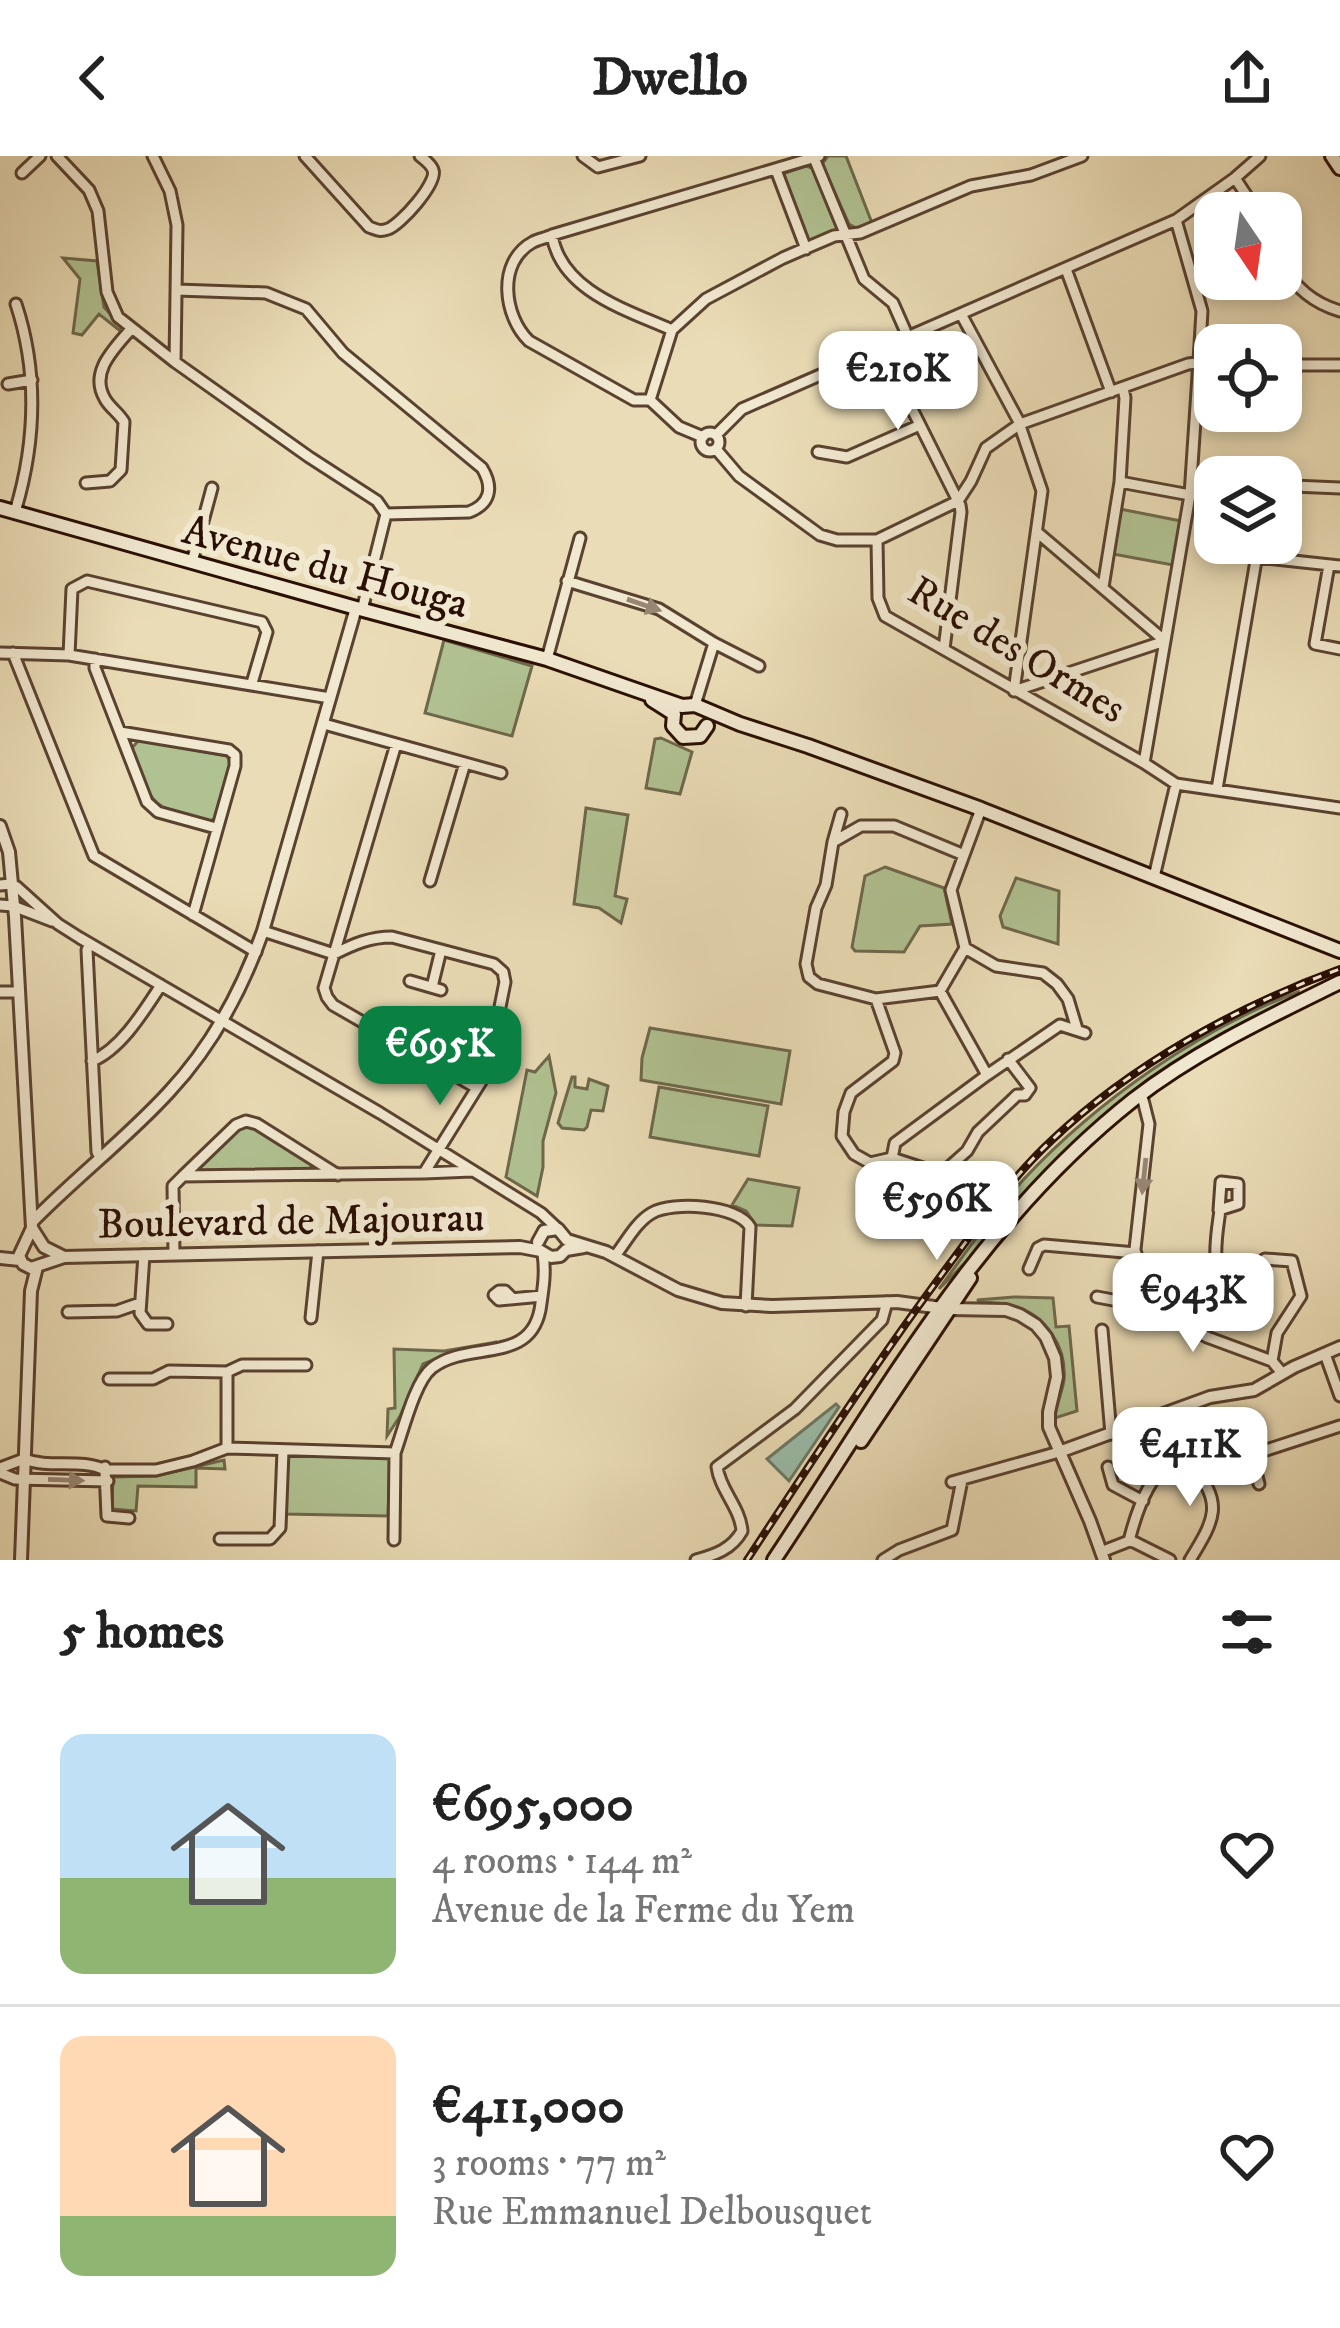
<!DOCTYPE html>
<meta charset="utf-8">
<style>
body{margin:0;font-family:"IM FELL DW Pica",serif;background:#f2f2f2;color:#222;height:100vh;display:flex;flex-direction:column;font-size:45px;white-space:nowrap}
*{box-sizing:border-box;margin:0}
p{font-size:39px;color:#767676}
.icon{flex:none;width:66px;height:66px;fill:none;stroke:currentColor;stroke-width:2;stroke-linecap:round;stroke-linejoin:round}
.map{position:relative;height:1404px;overflow:hidden}
.drawer{display:flex;flex-direction:column;background:#fff;flex:1}
.drawer>*{flex:none}
.needle{width:78px;rotate:167deg}
.controls{position:absolute;left:1194px;top:36px;display:grid;gap:24px}
.controls a{display:grid;place-items:center;width:108px;height:108px;border-radius:24px;background:#fff;box-shadow:0 6px 18px #0003;font-size:60px}
.price{position:absolute;translate:-50% -102px;padding:0 27px;border-radius:24px;background:#fff;color:#222;font-size:39px;line-height:78px;filter:drop-shadow(0 3px 6px #0008)}
.price::after{content:'';position:absolute;left:50%;top:72px;width:36px;height:27px;margin-left:-18px;background:inherit;clip-path:polygon(0 0,100% 0,50% 100%)}
.price.current{background:#0b8043;color:#fff}
ul{padding:0;list-style:none}
li{display:flex;align-items:center;gap:36px;height:300px;padding:0 60px}
li+li{border-top:3px solid #e0e0e0}
li span{display:grid;place-items:center;flex:none;width:336px;height:240px;border-radius:24px;color:#555}
li>.icon{margin-inline-start:auto}
span .icon{width:144px;height:144px;fill:#fffc;stroke-width:1}
li b{font-size:51px}
h2{display:flex;justify-content:space-between;align-items:center;height:144px;padding:0 60px;font-size:51px}
header{display:flex;justify-content:space-between;align-items:center;height:156px;padding:0 60px;background:#fff;font-size:54px;font-weight:700}
.map>svg:first-child{display:block}
.green{fill:#b1c292;stroke:#6e684b;stroke-width:3}
.water{fill:#99bca8;stroke:#6d7766;stroke-width:3}
.lines{fill:none;stroke-linecap:round;stroke-linejoin:round}
.minor-casing{stroke:#5a4230;stroke-width:15}
.tertiary-casing{stroke:#5a4230;stroke-width:16}
.secondary-casing{stroke:#2a0f04;stroke-width:18}
.minor{stroke:#f1e8d0;stroke-width:9}
.tertiary{stroke:#f1e8d0;stroke-width:10}
.secondary{stroke:#f1e8d0;stroke-width:12}
.rail-casing{stroke:#2a0f04;stroke-width:8}
.rail{stroke:#f1e8d0;stroke-width:3;stroke-dasharray:9;stroke-linecap:butt}
.oneway{fill:#978674}
.labels{text-anchor:middle;stroke-width:12;stroke-linejoin:round;paint-order:stroke}
.street-label{font-size:42px;fill:#2a0f04;stroke:#f1e8d0}
</style>
<header><svg class="icon" aria-label="back" viewBox="0 0 24 24"><path d="M15 5l-7 7 7 7"/></svg>Dwello<svg class="icon" aria-label="share" viewBox="0 0 24 24"><path d="M12 15V3M7 8l5-5 5 5M5 13v7h14v-7"/></svg></header>
<div class="map">
<svg width="1340" height="1404" viewBox="0 0 1340 1404">
<rect width="100%" height="100%" fill="#eadcb6"/>
<filter id="stains"><feTurbulence type="fractalNoise" baseFrequency=".00167" numOctaves="4"/><feColorMatrix values="0 0 0 0 .2 0 0 0 0 .09 0 0 0 0 .02 0 0 0 .5 -.17"/></filter>
<radialGradient id="worn" r=".72"><stop offset=".6" stop-color="#630" stop-opacity="0"/><stop offset="1" stop-color="#630" stop-opacity=".3"/></radialGradient>
<path class="green" d="M 828,0 L 846,0 L 872,67 L 856,72 L 849,68 L 822,8 Z
M 806,10 L 815,13 L 839,72 L 809,87 L 782,18 Z
M 63,102 L 97,105 L 104,151 L 122,171 L 119,174 L 99,158 L 82,179 L 73,177 L 80,123 Z
M 1120,353 L 1181,365 L 1173,409 L 1113,398 Z
M 444,484 L 532,510 L 512,580 L 425,557 Z
M 661,582 L 692,596 L 680,638 L 646,632 L 655,583 Z
M 139,584 L 227,600 L 231,609 L 216,662 L 208,666 C 146,649 154,651 131,593 Z
M 586,652 L 628,659 L 615,740 L 627,743 L 621,767 L 599,752 L 574,748 Z
M 885,711 L 944,732 L 952,768 L 920,770 L 904,796 L 855,795 L 852,791 L 865,720 Z
M 1016,722 L 1059,735 L 1058,788 L 1003,771 L 1000,760 Z
M 1298,836 L 1297,842 L 1134,938 L 939,1133 C 966,1096 993,1057 1024,1023 C 1096,946 1199,873 1298,836 Z
M 650,872 L 790,895 L 781,948 L 641,924 L 642,902 Z
M 549,900 L 556,937 L 543,985 L 543,1011 L 537,1040 L 506,1021 L 527,914 L 535,916 Z
M 572,921 L 575,921 L 575,931 L 587,933 L 589,923 L 608,930 L 603,955 L 591,954 L 587,971 L 584,974 L 562,972 L 558,967 Z
M 659,931 L 768,950 L 759,1000 L 650,981 Z
M 253,971 L 312,1006 L 310,1015 L 203,1016 L 199,1012 L 239,972 Z
M 748,1023 L 799,1032 L 792,1070 L 756,1069 L 746,1055 L 732,1049 Z
M 1014,1141 L 1053,1142 L 1056,1171 L 1069,1170 L 1077,1255 L 1055,1262 C 1056,1249 1062,1237 1064,1224 C 1067,1191 1046,1159 1014,1150 C 1001,1146 988,1148 977,1144 Z
M 497,1186 L 453,1196 L 423,1208 L 400,1260 L 387,1280 L 388,1253 L 395,1252 L 394,1193 L 444,1195 Z
M 390,1299 L 388,1360 L 285,1358 L 287,1300 Z
M 224,1304 L 225,1313 L 196,1312 L 196,1331 L 138,1330 L 136,1355 L 112,1353 L 113,1321 L 156,1320 Z"/>
<path class="water" d="M 836,1248 L 839,1251 L 789,1325 L 767,1303 Z"/>
<g class="lines">
<defs>
<path id="minor" d="M 57,0 L 89,34 L 98,55 L 107,136 L 118,161 L 175,206
M 153,0 L 170,35 L 177,69 L 175,206 L 309,301 L 377,345 L 386,358
M 305,0 L 369,71 C 378,74 379,76 388,73 C 400,69 438,27 433,14 C 431,8 425,4 420,0
M 583,0 L 598,11 L 640,0
M 814,2 L 864,123 L 893,147 L 908,181
M 776,14 L 806,93
M 22,17 L 40,0
M 1235,22 L 1258,57
M 552,79 C 561,135 627,154 672,174
M 1281,108 C 1296,132 1313,147 1340,155
M 1066,113 L 1111,236
M 1263,123 L 1264,127 L 1293,128
M 177,134 L 266,137 L 306,153 L 343,197 L 482,312 C 494,332 490,348 469,356 L 386,358 L 362,454
M 961,158 L 1018,264 L 1042,335 L 1014,535
M 882,193 L 960,349 L 961,356 L 944,493
M 1281,209 L 1340,209
M 8,228 L 32,224
M 650,244 L 672,174 L 706,143 L 783,102 L 834,80 L 860,77 L 971,30 L 1031,19 L 1082,0
M701 286a9 9 0 1 1 18 0a9 9 0 1 1-18 0Z
M 716,279 L 742,253 L 1176,64 L 1235,22 L 1260,0
M 703,281 L 679,271 L 650,244 L 634,244 L 529,185 C 504,161 496,106 533,86 C 539,83 546,82 552,79 L 819,0
M 716,293 L 739,320 L 820,379 L 837,384 L 877,384 L 958,345 L 971,325 L 986,292 L 1020,268 L 1188,208 L 1215,205
M 818,296 L 847,301 L 920,269
M 1120,326 L 1190,339
M 86,327 L 110,325 L 121,314 L 124,266 C 119,257 110,252 105,243 C 89,216 114,193 131,173
M 1281,333 L 1293,330 L 1340,332
M 15,356 C 36,286 39,218 16,148
M 1038,377 L 1165,485
M 877,384 L 878,442 L 885,460 L 1144,607 L 1176,628 L 1340,652
M 1257,401 L 1340,410
M 192,406 L 212,332
M 1329,409 L 1315,488 L 1340,493
M 567,425 L 659,453 L 714,487 L 759,510
M 1103,431 L 1120,326 L 1125,242 L 1123,232
M 0,497 L 69,499 L 330,542
M 13,497 L 94,700 L 256,796
M 69,499 L 72,433 L 87,425 L 262,466 L 267,476 L 252,527
M 95,503 L 95,512 L 147,646 L 158,656 L 216,672
M 547,503 L 580,382
M 1014,535 L 1165,485
M 695,549 L 714,487
M 324,568 L 501,617
M 120,576 L 229,594 L 235,599 L 235,610 L 193,759
M 396,588 L 324,832 L 327,841 L 333,849 L 477,932
M 1144,607 L 1190,339 L 1199,205 L 1202,155 L 1176,64
M 1217,633 L 1259,387
M 833,686 L 841,658
M 964,699 L 894,670 L 861,670 L 833,686 L 826,729 L 816,752 L 806,808 L 809,821 L 818,828 L 876,843 L 940,835 L 965,792 L 951,734 L 981,653
M 1154,721 L 1176,628
M 430,725 L 465,607
M 0,729 L 11,728 L 17,731 L 58,768 L 80,782 L 380,957 L 541,1057 L 558,1073
M 0,749 L 13,750 L 52,765
M 90,788 L 87,794 L 97,996 L 100,1001
M 965,792 L 996,810 L 1043,817 L 1057,828 L 1068,843 L 1077,873
M 410,825 L 441,834
M 432,831 L 441,794
M 0,836 L 19,836
M 876,843 L 895,897 L 893,905 L 851,937 L 844,956 L 842,980 L 854,998 L 870,1007 L 892,1002 L 941,1018 L 967,995 L 978,976 L 1013,943 L 1017,939 L 1025,939 L 1030,932 L 1008,903
M 92,905 C 121,893 144,855 161,829
M 987,919 L 1060,869 L 1085,877
M 892,1002 L 895,987 L 987,919 L 940,835
M 424,1017 L 472,1015
M 183,1020 L 236,969 L 246,965 L 257,968 L 338,1019
M 1221,1026 L 1238,1028 L 1238,1048 L 1219,1054 Z
M 1220,1054 C 1218,1072 1203,1142 1244,1125 C 1254,1121 1256,1110 1265,1103 L 1292,1105 L 1301,1140 L 1277,1177 L 1272,1205
M 174,1098 L 173,1030 L 183,1020 L 424,1017 L 487,916 L 505,826 L 503,816 L 494,808 L 392,781 C 370,781 354,788 334,798 L 263,775
M 144,1099 L 140,1157 L 148,1168 L 167,1168
M 615,1100 C 626,1086 636,1066 652,1057 C 673,1045 738,1049 750,1071 L 746,1150
M 1029,1113 L 1038,1092 L 1044,1089 L 1136,1097
M 1097,1141 L 1129,1147 L 1176,1164 L 1207,1181 L 1272,1205 L 1282,1217
M 512,1142 L 505,1135 L 499,1135 L 494,1139 L 499,1144 L 542,1140
M 1129,1147 L 1149,968 L 1143,944
M 68,1156 L 117,1155 L 140,1147
M 311,1162 L 318,1095
M 1102,1174 L 1111,1278
M 1325,1198 L 1340,1240
M 109,1223 L 153,1223 L 169,1215 L 227,1216
M 1243,1265 L 1259,1328
M 227,1292 L 227,1216 L 242,1209 L 306,1209
M 1251,1299 L 1340,1270
M 1167,1309 L 1191,1309 C 1226,1347 1213,1366 1190,1404
M 1191,1309 L 1198,1296 L 1193,1278
M 105,1311 L 105,1314 L 156,1314 L 193,1305 L 227,1292 L 395,1297 C 403,1275 415,1225 432,1212 C 468,1184 529,1209 540,1154 C 543,1134 546,1117 543,1098
M 1108,1311 L 1113,1329 L 1143,1345
M 0,1312 L 24,1303 C 50,1313 81,1302 105,1314 L 107,1360 L 129,1362
M 0,1317 L 15,1323 L 108,1325
M 952,1326 L 1059,1296
M 220,1383 L 270,1383 L 280,1372 L 283,1295
M 394,1384 L 395,1297
M 1129,1385 C 1135,1361 1146,1325 1167,1309 L 1156,1262
M 1101,1396 L 1129,1385 L 1134,1386 L 1170,1404
M 696,1404 C 715,1399 732,1393 742,1375 C 740,1351 720,1334 717,1311 L 795,1253 L 882,1164 L 887,1146
M 883,1404 L 899,1394 L 952,1374 L 962,1324"/>
<path id="tertiary" d="M 0,670 L 9,696 L 15,761 L 32,1072 L 44,1091 L 64,1101
M 32,1066 C 76,1021 127,982 169,936 C 212,890 242,834 263,775 L 356,452
M 32,1072 L 19,1100 L 23,1108 L 31,1112 L 64,1101 L 520,1091 L 541,1095 L 551,1101 L 560,1100 L 566,1094 L 584,1091
M 538,1086 L 544,1075 L 558,1073 L 567,1084 L 606,1096 L 678,1134 L 722,1147 L 772,1150 L 897,1146 L 949,1153 L 1006,1154 L 1020,1159 L 1036,1169 L 1046,1181 L 1055,1202 L 1057,1221 L 1049,1256 L 1049,1271 L 1090,1365 L 1104,1404
M 0,1102 L 20,1104
M 1059,1296 L 1210,1241 L 1254,1234 L 1294,1211 L 1340,1191
M 21,1404 L 31,1135 L 37,1111"/>
<path id="secondary" d="M 1332,0 L 1340,12
M 0,352 L 356,452 L 547,503 L 682,550 L 695,549 L 740,568 L 808,590 L 981,653 L 1340,795
M 652,544 L 674,558 L 673,570 L 683,581 L 700,580 L 707,570
M 861,1285 L 970,1122
M 774,1404 C 884,1239 975,1069 1133,944 C 1196,895 1269,861 1340,826"/>
</defs>
<use href="#minor" class="minor-casing"/>
<use href="#tertiary" class="tertiary-casing"/>
<use href="#secondary" class="secondary-casing"/>
<use href="#minor" class="minor"/>
<use href="#tertiary" class="tertiary"/>
<use href="#secondary" class="secondary"/>
<defs>
<path id="rail" d="M 747,1404 C 812,1305 877,1205 948,1110 C 980,1067 1012,1021 1052,984 C 1131,909 1238,850 1340,813"/>
</defs>
<use href="#rail" class="rail-casing"/>
<use href="#rail" class="rail"/>
</g>
<defs><path id="oneway-solid" d="M-6-.8H1V-3.2L6.5 0L1 3.2V.8H-6Z" transform="scale(3)"/></defs>
<g class="oneway">
<use href="#oneway-solid" transform="translate(644 449) rotate(19)"/>
<use href="#oneway-solid" transform="translate(1144 1020) rotate(96)"/>
<use href="#oneway-solid" transform="translate(66 1324) rotate(2)"/>
</g>
<g class="labels">
<g class="street-label">
<text transform="translate(326 409) rotate(15)" y="15">Avenue du Houga</text>
<text transform="translate(1018 492) rotate(31)" y="15">Rue des Ormes</text>
<text transform="translate(291 1063) rotate(-1)" y="15">Boulevard de Majourau</text>
</g>
</g>
<rect width="100%" height="100%" filter="url(#stains)"/>
<rect width="100%" height="100%" fill="url(#worn)"/>
</svg>
<div class="controls">
<a><svg class="needle" viewBox="-14 -14 28 28"><path d="M0-13l5 13h-10z" fill="#e53935"/><path d="M0 13l5-13h-10z" fill="#767676"/></svg></a>
<a><svg class="icon" aria-label="locate" viewBox="0 0 24 24"><circle cx="12" cy="12" r="6"/><path d="M12 2v4M12 18v4M2 12h4M18 12h4"/></svg></a>
<a><svg class="icon" aria-label="layers" viewBox="0 0 24 24"><path d="M12 4l9 5-9 5-9-5zM3 14l9 5 9-5"/></svg></a>
</div>
<b class="price" style="left:898px;top:277px">€210K</b>
<b class="price current" style="left:440px;top:952px">€695K</b>
<b class="price" style="left:937px;top:1107px">€596K</b>
<b class="price" style="left:1193px;top:1199px">€943K</b>
<b class="price" style="left:1190px;top:1353px">€411K</b>
</div>
<section class="drawer">
<h2>5 homes<svg class="icon" aria-label="filters" viewBox="0 0 24 24"><path d="M4 7h16M4 17h16"/><circle cx="9" cy="7" r="2"/><circle cx="15" cy="17" r="2"/></svg></h2>
<ul>
<li><span style="background:linear-gradient(#bfe0f5 60%,#8fb573 0)"><svg class="icon" aria-label="home" viewBox="0 0 24 24"><path d="M3 11l9-7 9 7M6 9v11h12V9"/></svg></span><div><b>€695,000</b><p>4 rooms · 144 m²</p><p>Avenue de la Ferme du Yem</p></div><svg class="icon" aria-label="heart" viewBox="0 0 24 24"><path d="M12 20l-8-8c-3-5 5-10 8-4 3-6 11-1 8 4z"/></svg></li>
<li><span style="background:linear-gradient(#ffd9b3 75%,#8fb573 0)"><svg class="icon" aria-label="home" viewBox="0 0 24 24"><path d="M3 11l9-7 9 7M6 9v11h12V9"/></svg></span><div><b>€411,000</b><p>3 rooms · 77 m²</p><p>Rue Emmanuel Delbousquet</p></div><svg class="icon" aria-label="heart" viewBox="0 0 24 24"><path d="M12 20l-8-8c-3-5 5-10 8-4 3-6 11-1 8 4z"/></svg></li>
</ul>
</section>
